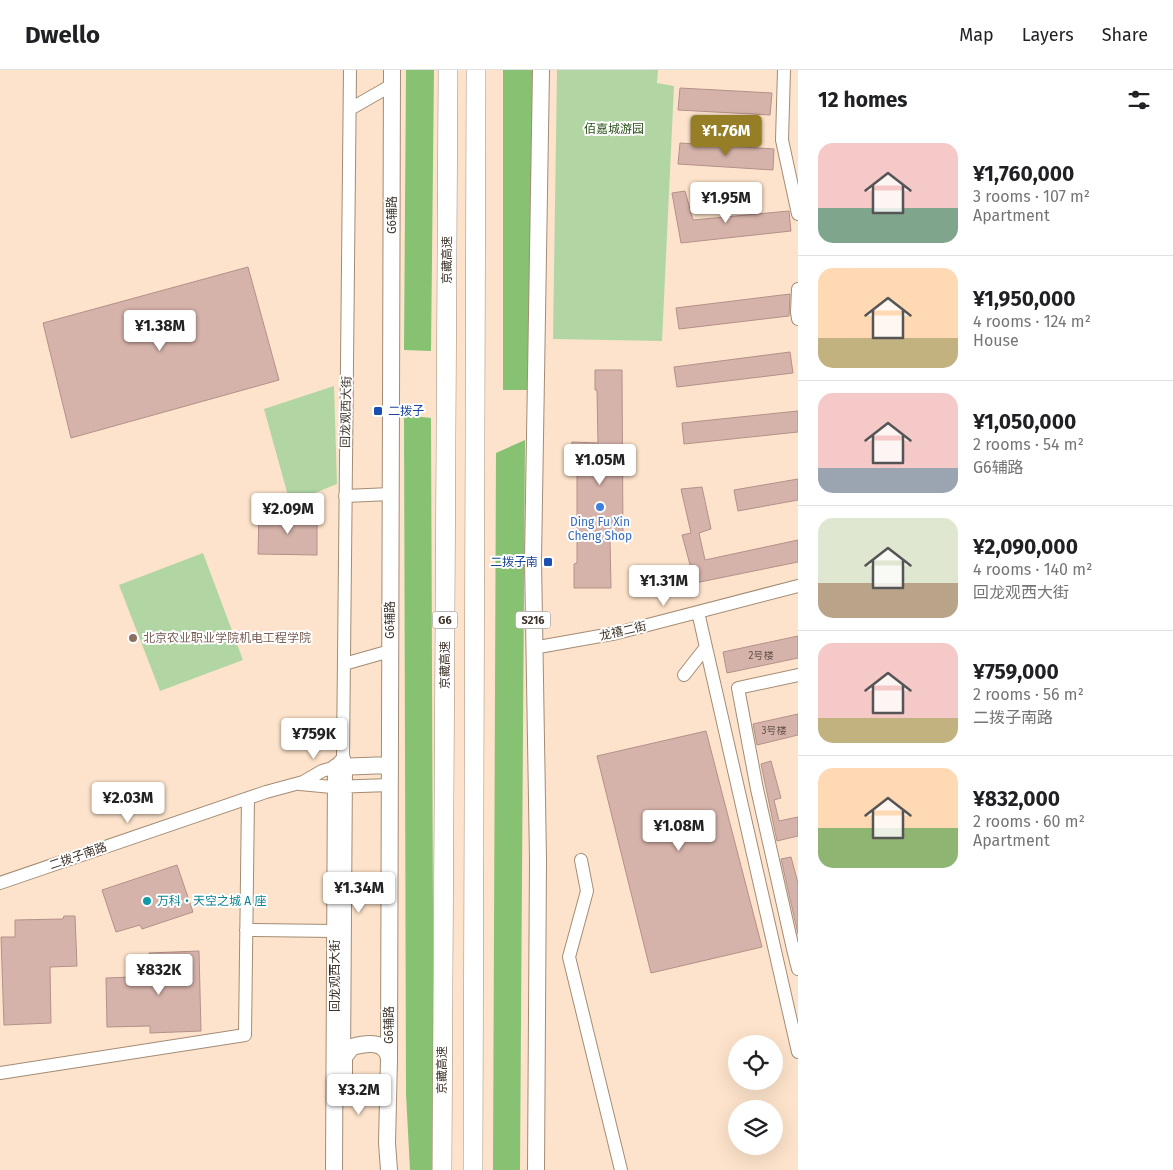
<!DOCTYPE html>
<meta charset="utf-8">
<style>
body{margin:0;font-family:"Fira Sans","Noto Sans SC",sans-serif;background:#f2f2f2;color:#202124;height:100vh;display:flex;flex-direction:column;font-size:19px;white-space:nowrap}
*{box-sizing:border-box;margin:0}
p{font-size:16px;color:#757577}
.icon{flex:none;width:28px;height:28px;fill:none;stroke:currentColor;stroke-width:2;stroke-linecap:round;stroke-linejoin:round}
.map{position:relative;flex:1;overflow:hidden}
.drawer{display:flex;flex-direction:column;background:#fff;width:375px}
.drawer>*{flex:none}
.buttons{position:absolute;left:728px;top:965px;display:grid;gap:10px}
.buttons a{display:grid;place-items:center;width:55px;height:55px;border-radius:50%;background:#fff;box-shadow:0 5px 20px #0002;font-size:25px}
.price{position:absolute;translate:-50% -42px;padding:0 11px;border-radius:5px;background:#fff;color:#222;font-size:16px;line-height:32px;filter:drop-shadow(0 1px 2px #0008)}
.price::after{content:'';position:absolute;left:50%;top:30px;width:15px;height:11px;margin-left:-8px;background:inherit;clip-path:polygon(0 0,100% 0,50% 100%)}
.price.on{background:#957e25;color:#fff}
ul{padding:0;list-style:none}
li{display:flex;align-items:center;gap:15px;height:125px;padding:0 20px}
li+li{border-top:1px solid #e0e0e0}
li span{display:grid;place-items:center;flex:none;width:140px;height:100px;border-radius:15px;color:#555}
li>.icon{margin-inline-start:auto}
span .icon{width:60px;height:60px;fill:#fffc;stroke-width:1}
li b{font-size:21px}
h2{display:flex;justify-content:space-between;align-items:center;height:60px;padding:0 20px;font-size:21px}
header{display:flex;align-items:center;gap:30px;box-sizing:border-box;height:70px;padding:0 25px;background:#fff;border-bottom:1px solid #e0e0e0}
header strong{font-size:24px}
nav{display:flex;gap:28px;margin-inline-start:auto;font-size:18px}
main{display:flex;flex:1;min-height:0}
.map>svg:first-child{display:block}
.green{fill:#b1d6a4}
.forest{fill:#87c172}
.building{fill:#d6b3aa;stroke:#b39189}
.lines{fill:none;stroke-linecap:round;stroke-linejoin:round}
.minor-casing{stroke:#a38c75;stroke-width:14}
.major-casing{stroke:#a38c75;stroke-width:18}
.highway-casing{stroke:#a38c75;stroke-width:20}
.minor{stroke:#fff;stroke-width:12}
.major{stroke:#fff;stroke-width:16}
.highway{stroke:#fff;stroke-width:19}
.transit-dot{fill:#1a4fb4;stroke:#fff;stroke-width:2}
.shop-dot{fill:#3f7fe0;stroke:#fff;stroke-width:2}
.education-dot{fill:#8d6e63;stroke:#fff;stroke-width:2}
.culture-dot{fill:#0f9aa8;stroke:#fff;stroke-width:2}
.labels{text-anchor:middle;stroke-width:4;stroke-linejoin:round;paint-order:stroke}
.number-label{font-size:10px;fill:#635349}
.shield{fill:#fff;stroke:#777069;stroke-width:1}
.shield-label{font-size:11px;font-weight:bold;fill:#3d3329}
.park-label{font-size:12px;fill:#294f19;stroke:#fff}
.street-label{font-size:12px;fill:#3d3329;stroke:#fff}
.transit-label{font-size:12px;fill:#164399;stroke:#fff;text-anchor:start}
.shop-label{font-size:12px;fill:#366cbe;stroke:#fff}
.education-label{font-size:12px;fill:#785e54;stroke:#fff;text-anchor:start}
.culture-label{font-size:12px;fill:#0d838f;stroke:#fff;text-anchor:start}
</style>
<header>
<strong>Dwello</strong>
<nav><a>Map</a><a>Layers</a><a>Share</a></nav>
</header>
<main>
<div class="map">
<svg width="798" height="1100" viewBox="0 0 798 1100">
<rect width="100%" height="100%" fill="#fde3cb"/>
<path class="green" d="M 557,0 L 658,0 L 657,13 L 674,16 L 662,271 L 553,269 Z
M 334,316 L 337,414 L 290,433 L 264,339 Z
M 203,483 L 243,590 L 160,621 L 119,515 Z"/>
<path class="forest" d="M 406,0 L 434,0 L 431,281 L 404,280 Z
M 503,0 L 533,0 L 533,320 L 503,320 Z
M 404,345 L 431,348 L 434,1100 L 410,1100 L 406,1024 Z
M 525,370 L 520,1100 L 493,1100 L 496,383 Z"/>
<path class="building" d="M 680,18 L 772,23 L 770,45 L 678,40 Z
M 680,73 L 774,79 L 773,100 L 678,94 Z
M 685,121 L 693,150 L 789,141 L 791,161 L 681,173 L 672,123 Z
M 248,197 L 279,310 L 71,368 L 43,253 Z
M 790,224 L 789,246 L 679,259 L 676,238 Z
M 790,282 L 793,303 L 677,317 L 674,297 Z
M 595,300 L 622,300 L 623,470 L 610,470 L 611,518 L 574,518 L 574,494 L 577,493 L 577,404 L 572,404 L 572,372 L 598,373 L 597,320 L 595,320 Z
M 798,341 L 798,362 L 684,374 L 682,353 Z
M 798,409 L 798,430 L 738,441 L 734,420 Z
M 702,417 L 711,459 L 699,463 L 705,490 L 798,470 L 798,492 L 695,513 L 682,465 L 691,463 L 681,419 Z
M 259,445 L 317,446 L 317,485 L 258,484 Z
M 798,566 L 798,588 L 727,603 L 723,582 Z
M 798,644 L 798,665 L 757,675 L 753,654 Z
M 706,661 L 762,877 L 651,903 L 597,686 Z
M 771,691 L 781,728 L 774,730 L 779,751 L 798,747 L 798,766 L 777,771 L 761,694 Z
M 791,787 L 798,813 L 798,864 L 781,789 Z
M 177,795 L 193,842 L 142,859 L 140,855 L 116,862 L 102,820 Z
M 64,846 L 75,846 L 77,896 L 50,897 L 51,953 L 4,955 L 1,867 L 15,867 L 15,850 L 63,849 Z
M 199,881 L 201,961 L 150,963 L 150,956 L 107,957 L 106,908 L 133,907 L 133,910 L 150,909 L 149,883 Z"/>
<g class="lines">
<defs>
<path id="minor" d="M 784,0 L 782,70 L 798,144
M 350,39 L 392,15
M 798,219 L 797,242 L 798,249
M 345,426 L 391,424
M 698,542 L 798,982
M 533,578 L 617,563 L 798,516
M 344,594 L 390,581
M 684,605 L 706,577
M 798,605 L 738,618 L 757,719 L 793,879 L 798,879
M 300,714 L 332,717 L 390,715
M 581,790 L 587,821 L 569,887 L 621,1100
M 0,813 L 266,722 L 303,712 L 322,701 L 336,697 L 340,691
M 246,860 L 335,861
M 793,879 L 798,899
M 344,990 L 346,697 L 343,685 L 350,0
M 0,1003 L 245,965 L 248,728"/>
<path id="major" d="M 344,1006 L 344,987 L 352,977 C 366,973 387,970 389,989
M 334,1100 L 336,697 L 390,695
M 389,1100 L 387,1073 L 389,989 L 392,0
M 536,1100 L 538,790 L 533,490 L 541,0"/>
<path id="highway" d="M 442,1100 L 448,0
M 473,1100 L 476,0"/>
</defs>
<use href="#minor" class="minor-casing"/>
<use href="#major" class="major-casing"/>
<use href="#highway" class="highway-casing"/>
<use href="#minor" class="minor"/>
<use href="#major" class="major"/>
<use href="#highway" class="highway"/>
</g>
<g class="transit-dot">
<rect x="373" y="336" width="10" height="10" rx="2.5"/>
<rect x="543" y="487" width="10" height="10" rx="2.5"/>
</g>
<circle class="shop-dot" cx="600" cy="437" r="5"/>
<circle class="education-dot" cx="133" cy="568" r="5"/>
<circle class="culture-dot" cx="147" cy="831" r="5"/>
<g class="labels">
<g class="number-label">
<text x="761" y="589">2号楼</text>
<text x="774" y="664">3号楼</text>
</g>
<g class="shield">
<rect x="432.5" y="541.5" width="25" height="17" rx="4"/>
<rect x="515.5" y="541.5" width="35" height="17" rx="4"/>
</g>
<g class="shield-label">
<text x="445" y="554">G6</text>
<text x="533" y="554">S216</text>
</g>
<g class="park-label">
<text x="614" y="63">佰嘉城游园</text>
</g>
<g class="street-label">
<text transform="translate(392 145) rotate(-90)" y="4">G6辅路</text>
<text transform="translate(447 190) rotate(-90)" y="4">京藏高速</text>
<text transform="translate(346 342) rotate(-89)" y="4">回龙观西大街</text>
<text transform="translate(390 550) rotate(-90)" y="4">G6辅路</text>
<text transform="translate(623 561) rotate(-13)" y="4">龙禧二街</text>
<text transform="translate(445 595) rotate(-90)" y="4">京藏高速</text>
<text transform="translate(78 786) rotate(-19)" y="4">二拨子南路</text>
<text transform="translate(335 906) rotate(-90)" y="4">回龙观西大街</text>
<text transform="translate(389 955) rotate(-90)" y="4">G6辅路</text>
<text transform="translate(442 1000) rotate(-90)" y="4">京藏高速</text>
</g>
<g class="transit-label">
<text x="388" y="345">二拨子</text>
<text x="538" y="496" text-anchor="end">二拨子南</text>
</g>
<g class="shop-label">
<text x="600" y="456">Ding Fu Xin<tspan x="600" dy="14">Cheng Shop</tspan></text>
</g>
<g class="education-label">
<text x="143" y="572">北京农业职业学院机电工程学院</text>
</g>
<g class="culture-label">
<text x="157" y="835">万科・天空之城 A 座</text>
</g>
</g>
</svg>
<div class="buttons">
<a><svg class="icon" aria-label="locate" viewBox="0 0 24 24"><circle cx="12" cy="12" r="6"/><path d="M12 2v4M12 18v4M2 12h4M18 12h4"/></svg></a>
<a><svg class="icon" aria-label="layers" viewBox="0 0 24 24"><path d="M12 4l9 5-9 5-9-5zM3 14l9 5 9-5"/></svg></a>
</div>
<b class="price on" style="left:726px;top:87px">¥1.76M</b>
<b class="price" style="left:726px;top:154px">¥1.95M</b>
<b class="price" style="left:160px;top:282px">¥1.38M</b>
<b class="price" style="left:600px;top:416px">¥1.05M</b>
<b class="price" style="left:288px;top:465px">¥2.09M</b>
<b class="price" style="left:664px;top:537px">¥1.31M</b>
<b class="price" style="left:314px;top:690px">¥759K</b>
<b class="price" style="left:128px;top:754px">¥2.03M</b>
<b class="price" style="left:679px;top:782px">¥1.08M</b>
<b class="price" style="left:359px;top:844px">¥1.34M</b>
<b class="price" style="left:159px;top:926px">¥832K</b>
<b class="price" style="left:359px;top:1046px">¥3.2M</b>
</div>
<section class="drawer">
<h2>12 homes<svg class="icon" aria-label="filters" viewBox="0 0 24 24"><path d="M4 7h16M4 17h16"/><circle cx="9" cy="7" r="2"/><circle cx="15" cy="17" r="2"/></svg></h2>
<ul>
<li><span style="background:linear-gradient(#f6c9c9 65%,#7fa58c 0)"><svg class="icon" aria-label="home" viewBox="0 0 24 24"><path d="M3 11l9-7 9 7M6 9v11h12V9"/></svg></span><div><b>¥1,760,000</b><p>3 rooms · 107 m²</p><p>Apartment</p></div></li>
<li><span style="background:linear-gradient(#ffd9b3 70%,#c2b280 0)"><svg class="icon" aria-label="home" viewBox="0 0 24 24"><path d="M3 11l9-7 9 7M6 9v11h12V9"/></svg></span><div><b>¥1,950,000</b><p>4 rooms · 124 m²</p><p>House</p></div></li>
<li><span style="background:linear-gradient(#f6c9c9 75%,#9aa5b1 0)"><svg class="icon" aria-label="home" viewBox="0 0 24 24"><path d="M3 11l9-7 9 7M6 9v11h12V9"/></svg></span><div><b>¥1,050,000</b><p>2 rooms · 54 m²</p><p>G6辅路</p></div></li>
<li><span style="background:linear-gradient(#dfe7d0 65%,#b9a48a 0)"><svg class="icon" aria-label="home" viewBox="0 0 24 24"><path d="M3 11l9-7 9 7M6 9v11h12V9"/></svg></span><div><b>¥2,090,000</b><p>4 rooms · 140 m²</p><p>回龙观西大街</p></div></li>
<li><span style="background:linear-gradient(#f6c9c9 75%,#c2b280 0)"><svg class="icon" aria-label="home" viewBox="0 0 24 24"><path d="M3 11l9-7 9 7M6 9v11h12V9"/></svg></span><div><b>¥759,000</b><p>2 rooms · 56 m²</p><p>二拨子南路</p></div></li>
<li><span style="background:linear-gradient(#ffd9b3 60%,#8fb573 0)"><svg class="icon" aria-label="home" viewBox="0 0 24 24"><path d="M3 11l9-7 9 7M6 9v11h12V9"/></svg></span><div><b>¥832,000</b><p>2 rooms · 60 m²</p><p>Apartment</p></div></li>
</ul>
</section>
</main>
